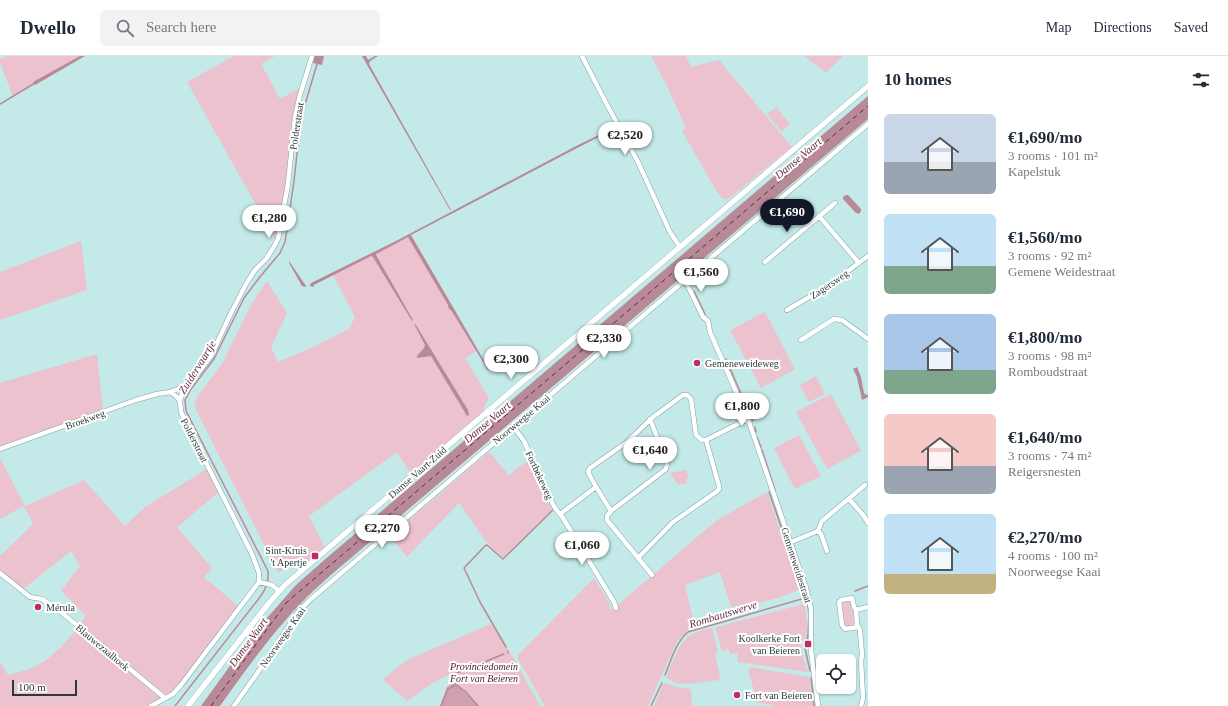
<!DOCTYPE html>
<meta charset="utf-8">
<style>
body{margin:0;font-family:"Times New Roman",serif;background:#f2f2f3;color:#1f2937;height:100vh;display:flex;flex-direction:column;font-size:15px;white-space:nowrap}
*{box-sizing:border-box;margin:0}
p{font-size:13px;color:#747a83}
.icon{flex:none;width:22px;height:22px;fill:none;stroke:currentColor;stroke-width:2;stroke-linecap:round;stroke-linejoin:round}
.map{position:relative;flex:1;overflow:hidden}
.side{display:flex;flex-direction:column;background:#fff;width:360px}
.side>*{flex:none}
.controls{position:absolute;left:816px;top:598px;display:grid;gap:8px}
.controls a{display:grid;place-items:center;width:40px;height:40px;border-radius:6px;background:#fff;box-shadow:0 1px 3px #0004;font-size:20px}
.scale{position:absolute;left:12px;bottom:10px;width:65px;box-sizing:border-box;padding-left:4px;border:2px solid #2b3b3a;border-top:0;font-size:11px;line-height:14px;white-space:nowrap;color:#2b3b3a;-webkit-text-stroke:3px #fff;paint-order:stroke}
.price{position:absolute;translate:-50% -34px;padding:0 9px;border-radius:14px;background:#fff;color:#222;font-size:13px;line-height:26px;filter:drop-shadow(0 1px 2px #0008)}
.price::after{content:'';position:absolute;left:50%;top:24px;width:12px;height:9px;margin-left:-6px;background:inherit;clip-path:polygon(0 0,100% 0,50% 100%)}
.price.selected{background:#111827;color:#fff}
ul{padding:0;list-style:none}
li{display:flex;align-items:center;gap:12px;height:100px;padding:0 16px}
li span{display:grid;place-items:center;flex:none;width:112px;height:80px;border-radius:6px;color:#555}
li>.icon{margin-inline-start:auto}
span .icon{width:48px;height:48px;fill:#fffc;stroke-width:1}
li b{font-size:17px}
h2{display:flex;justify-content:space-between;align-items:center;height:48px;padding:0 16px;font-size:17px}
header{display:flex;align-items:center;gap:24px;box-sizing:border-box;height:56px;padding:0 20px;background:#fff;border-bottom:1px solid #e0e1e3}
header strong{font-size:19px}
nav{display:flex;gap:22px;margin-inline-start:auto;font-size:14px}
.search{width:280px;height:36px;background:#f2f2f3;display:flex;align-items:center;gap:10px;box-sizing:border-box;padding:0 14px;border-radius:6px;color:#747a83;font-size:15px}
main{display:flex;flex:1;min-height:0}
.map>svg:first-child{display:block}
.green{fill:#ebc2cd}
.forest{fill:#d0a0ae}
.water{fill:#b88a97}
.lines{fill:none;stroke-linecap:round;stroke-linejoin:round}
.stream{stroke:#b88a97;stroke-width:1.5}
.ferry{stroke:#64293e;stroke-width:1;stroke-dasharray:5 4;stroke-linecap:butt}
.minor-casing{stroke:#7fa3a2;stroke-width:5.5}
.tertiary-casing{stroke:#7fa3a2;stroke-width:6}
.minor{stroke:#fff;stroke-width:4.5}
.tertiary{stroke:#fff;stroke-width:5.5}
.poi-dot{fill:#b92e69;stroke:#fff;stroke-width:1.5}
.labels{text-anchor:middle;stroke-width:4;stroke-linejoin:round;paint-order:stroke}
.street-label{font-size:10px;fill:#2b3b3a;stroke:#fff}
.poi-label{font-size:10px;fill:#2b3b3a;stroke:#fff;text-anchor:start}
.park-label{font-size:10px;font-style:italic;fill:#4f162c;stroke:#fff}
.water-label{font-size:11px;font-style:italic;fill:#64293e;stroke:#fff}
</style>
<header>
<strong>Dwello</strong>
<div class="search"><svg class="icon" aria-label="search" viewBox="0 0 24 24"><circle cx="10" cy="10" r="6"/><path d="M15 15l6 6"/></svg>Search here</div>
<nav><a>Map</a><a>Directions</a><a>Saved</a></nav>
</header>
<main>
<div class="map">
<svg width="868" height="650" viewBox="0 0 868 650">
<rect width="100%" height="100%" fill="#c3eae8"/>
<path class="green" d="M 8,0 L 84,0 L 13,41 L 0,6 L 0,3 Z
M 234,0 L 275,0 L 261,8 L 280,43 L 300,32 L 287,124 L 275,183 L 187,26 Z
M 651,0 L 686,0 L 691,11 L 719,4 L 792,91 L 728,143 L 723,143 L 717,136 L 682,75 L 686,72 L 666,28 Z
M 804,0 L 843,0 L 826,17 Z
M 776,51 L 790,68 L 781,75 L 767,58 Z
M 409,180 L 477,295 L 465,302 L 489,342 L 484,351 L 484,357 L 411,418 L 397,396 L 309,460 L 325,492 L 304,510 L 299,504 L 288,513 L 278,516 L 195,352 L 195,346 L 199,338 L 222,308 L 252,247 L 267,225 L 287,257 L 271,291 L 278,306 L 311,292 L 349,273 L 355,261 L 332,217 Z
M 81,185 L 87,234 L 0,264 L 0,216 Z
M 765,256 L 795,313 L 761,332 L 730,274 Z
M 97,298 L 103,354 L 0,393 L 0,327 Z
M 816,320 L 825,338 L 809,346 L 800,329 Z
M 831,338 L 861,395 L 827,413 L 796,356 Z
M 799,379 L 821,420 L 795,433 L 774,392 Z
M 489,396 L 509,419 L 528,404 L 538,428 L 552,454 L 503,501 L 487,487 L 459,447 L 407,501 L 390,480 Z
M 0,402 L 25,450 L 84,424 L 125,470 L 145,451 L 207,413 L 219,436 L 177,471 L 212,512 L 204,521 L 238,550 L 181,629 L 173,638 L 151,650 L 0,650 L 0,606 L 8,619 C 14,617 20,616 26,614 C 52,606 71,581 86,560 L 61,535 L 80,510 L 71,495 L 22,534 L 0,514 L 0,500 L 33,468 L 24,450 L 0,463 Z
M 684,414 L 686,414 L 689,423 L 686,423 L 687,427 L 678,429 L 670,417 Z
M 767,436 L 800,533 C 779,543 754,549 731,551 L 720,516 L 685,529 L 695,572 C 686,575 682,579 676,587 L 648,650 L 545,650 L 518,603 L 518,599 L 594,522 L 609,546 L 610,553 L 612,554 L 717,464 Z
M 844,545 L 851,545 L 852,546 L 854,569 L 853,570 L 846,571 L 845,570 L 842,547 Z
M 804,548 C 807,561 810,577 801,588 L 802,598 L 808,616 L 738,606 L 737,597 L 730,598 L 729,593 L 722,595 L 716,574 L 717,571 Z
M 491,568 L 516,606 L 540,650 L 440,650 L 447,631 L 454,628 L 449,619 L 432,627 L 407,645 L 383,624 L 395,613 L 409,603 Z
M 712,572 L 718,596 L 715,597 L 720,621 L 719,624 L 688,628 L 677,627 L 666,622 C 671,610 679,585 691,579 C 697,575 705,574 712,572 Z
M 750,611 L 809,621 L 813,650 L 777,650 L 757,646 L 748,613 Z
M 664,627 L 676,631 L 691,633 L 692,650 L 654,650 Z"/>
<path class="forest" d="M 455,626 L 479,650 L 440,650 L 447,631 Z"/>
<path class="water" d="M 80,0 L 85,0 L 35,29 L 33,26 Z
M 314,0 L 324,0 L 322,9 L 313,7 Z
M 362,0 L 366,0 L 368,4 L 375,0 L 378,0 L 370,5 L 369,8 L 451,154 L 450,154 Z
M 868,40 L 868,63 L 332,518 C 324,525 315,533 307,541 C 274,574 247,612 220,650 L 201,650 L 253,578 L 296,529 L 322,506 Z
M 615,71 L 616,72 L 615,73 L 579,91 L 411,179 L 489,313 L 488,314 L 451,254 L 449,253 L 448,249 L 408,181 L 376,198 L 376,199 L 413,264 L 412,265 L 373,201 L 371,200 L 314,229 L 313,231 L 310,230 L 310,229 L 311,227 L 396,185 L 578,89 Z
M 846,139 L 848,139 L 861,153 L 861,155 L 859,158 L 856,157 L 843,143 L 843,141 Z
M 289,205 L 306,230 L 305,231 L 302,230 L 289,207 Z
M 414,268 L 416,269 L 468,354 L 469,359 L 467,360 L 431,300 L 417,302 L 417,300 L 424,292 L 425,289 Z
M 857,311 L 861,321 L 864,337 L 866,339 L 868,338 L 868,341 L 862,344 L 857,321 L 853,313 Z"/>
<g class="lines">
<path class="stream" d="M 0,48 L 35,27
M 694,235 L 705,258
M 726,303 L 753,365
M 755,371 L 756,376
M 757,381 L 761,391
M 762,394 L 775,434
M 769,436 L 802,531
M 855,535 L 868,530
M 805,542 L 808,550 L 809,559 L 808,578 L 805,592 L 810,615
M 506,591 L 480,546 L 464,512 L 485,490 L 487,489 L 503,503 L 554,453
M 508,597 L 508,595
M 665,619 C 671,605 675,587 688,576 L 805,542 L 805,537
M 453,620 L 452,619 L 504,598
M 811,622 L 814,650
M 175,650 L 260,541 C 266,533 269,525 268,515 L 186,355 L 185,344 L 191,333 L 214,303 L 244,242 L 259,222 L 280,197 L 285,186 L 294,125 L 301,62 L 317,8
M 441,650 L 448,633 L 456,629 L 465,635 L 478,650
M 651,650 L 662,627"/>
<path class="ferry" d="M 211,650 L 287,546 L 868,50"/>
<defs>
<path id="minor" d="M 582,0 L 605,45 L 638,106 L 670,176 L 680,191
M 819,160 L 859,207
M 765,206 L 835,147
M 685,224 L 703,261 L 708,265 L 710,276 L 748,363 L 806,532 L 811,553 L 811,594 L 818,650
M 787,254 L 825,232 L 868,200
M 801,284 L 834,263 L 842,264 L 868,283
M 170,336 L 186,330
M 513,370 L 524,385 L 543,429 L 555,452 L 563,462 L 614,546 L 616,552
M 706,384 L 748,363
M 0,393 L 136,344 L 157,338 L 170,336 L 176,340 L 180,345
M 596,431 L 611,455 L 607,460 L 607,464 L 652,519
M 849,443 L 864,460 L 868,467
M 611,455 L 666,413 L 667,407 L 650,363
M 560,458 L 596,431 L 588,416 L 590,412 L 627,386 L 653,361 L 683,339 L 687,339 L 691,343 L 696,379 L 702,384 L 706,384
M 818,475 L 821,478 L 827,495
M 791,486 L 818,475 L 822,465 L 865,429
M 638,502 L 673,466 L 716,436 L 719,433 L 719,430 L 706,384
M 0,517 L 30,541 L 42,543 L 56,552 L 165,642
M 259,526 L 272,529 L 279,535
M 856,554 L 868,551
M 858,571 L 845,573 L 842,569 L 839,546 L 841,544 L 852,542 L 854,551 L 856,554 L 857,569 L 860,574 L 862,599 L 861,605 L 863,642 L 861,650
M 151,650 L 173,638 L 181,629 L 259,526 L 259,517 L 252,498 L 186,367 L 181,356 L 180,345 L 183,335 L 186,330 L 198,317 L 211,300 L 230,259 L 246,228 L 255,214 L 266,203 L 272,194 L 278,183 L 288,128 L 295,61 L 300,39 L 312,0
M 234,650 L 268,602 L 299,555 L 311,543 L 868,68"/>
<path id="tertiary" d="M 188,650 L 269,547 L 285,529 L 868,30"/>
</defs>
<use href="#minor" class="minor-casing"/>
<use href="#tertiary" class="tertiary-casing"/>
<use href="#minor" class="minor"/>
<use href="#tertiary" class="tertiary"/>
</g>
<g class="poi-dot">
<circle cx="697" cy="307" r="4"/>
<rect x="311" y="496" width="8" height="8" rx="2"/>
<circle cx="38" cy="551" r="4"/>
<rect x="804" y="584" width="8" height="8" rx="2"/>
<circle cx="737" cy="639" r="4"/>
</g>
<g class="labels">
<g class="street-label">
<text transform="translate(296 70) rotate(-81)" y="4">Polderstraat</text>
<text transform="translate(829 228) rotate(-34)" y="4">Zagersweg</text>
<text transform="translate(85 363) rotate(-20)" y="4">Broekweg</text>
<text transform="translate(521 363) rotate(-40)" y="4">Noorweegse Kaai</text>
<text transform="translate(195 384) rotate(63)" y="4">Polderstraat</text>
<text transform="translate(417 416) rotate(-41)" y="4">Damse Vaart-Zuid</text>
<text transform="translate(540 419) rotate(65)" y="4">Fortbekeweg</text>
<text transform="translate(797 509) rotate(72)" y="4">Gemeneweidestraat</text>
<text transform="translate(282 581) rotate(-55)" y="4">Noorweegse Kaai</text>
<text transform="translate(103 591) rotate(40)" y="4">Blauwezaalhoek</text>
</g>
<g class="poi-label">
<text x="705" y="311">Gemeneweideweg</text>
<text x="307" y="498" text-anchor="end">Sint-Kruis<tspan x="307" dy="12">'t Apertje</tspan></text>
<text x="46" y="555">Mérula</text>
<text x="800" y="586" text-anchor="end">Koolkerke Fort<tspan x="800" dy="12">van Beieren</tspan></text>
<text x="745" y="643">Fort van Beieren</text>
</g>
<g class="park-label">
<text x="484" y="614">Provinciedomein<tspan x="484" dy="12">Fort van Beieren</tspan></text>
</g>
<g class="water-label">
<text transform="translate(798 102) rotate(-40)" y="4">Damse Vaart</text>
<text transform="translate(197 311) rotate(-58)" y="4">Zuidervaartje</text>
<text transform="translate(487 366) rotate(-40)" y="4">Damse Vaart</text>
<text transform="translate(723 558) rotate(-17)" y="4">Rombautswerve</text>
<text transform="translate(248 586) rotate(-54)" y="4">Damse Vaart</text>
</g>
</g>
</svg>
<div class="controls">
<a><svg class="icon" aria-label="locate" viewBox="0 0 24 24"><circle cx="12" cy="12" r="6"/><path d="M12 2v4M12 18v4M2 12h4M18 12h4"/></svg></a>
</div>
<div class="scale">100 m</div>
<b class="price" style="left:625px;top:100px">€2,520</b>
<b class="price selected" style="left:787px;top:177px">€1,690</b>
<b class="price" style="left:269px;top:183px">€1,280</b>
<b class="price" style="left:701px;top:237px">€1,560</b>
<b class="price" style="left:604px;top:303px">€2,330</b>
<b class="price" style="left:511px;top:324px">€2,300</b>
<b class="price" style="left:742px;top:371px">€1,800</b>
<b class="price" style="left:650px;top:415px">€1,640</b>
<b class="price" style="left:382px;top:493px">€2,270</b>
<b class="price" style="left:582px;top:510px">€1,060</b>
</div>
<section class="side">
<h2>10 homes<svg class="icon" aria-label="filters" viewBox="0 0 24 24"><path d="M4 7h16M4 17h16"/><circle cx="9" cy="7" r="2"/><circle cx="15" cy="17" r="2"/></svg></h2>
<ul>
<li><span style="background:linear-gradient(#c9d6e8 60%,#9aa5b1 0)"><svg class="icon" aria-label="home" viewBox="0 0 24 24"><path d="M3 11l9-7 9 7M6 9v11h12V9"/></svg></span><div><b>€1,690/mo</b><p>3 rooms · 101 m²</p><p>Kapelstuk</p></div></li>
<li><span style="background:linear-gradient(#bfe0f5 65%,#7fa58c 0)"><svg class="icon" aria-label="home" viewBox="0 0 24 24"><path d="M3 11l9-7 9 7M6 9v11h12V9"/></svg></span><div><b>€1,560/mo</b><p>3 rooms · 92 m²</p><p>Gemene Weidestraat</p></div></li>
<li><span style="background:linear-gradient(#a9c7e8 70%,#7fa58c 0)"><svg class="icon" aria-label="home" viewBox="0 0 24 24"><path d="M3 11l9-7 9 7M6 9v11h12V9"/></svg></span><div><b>€1,800/mo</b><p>3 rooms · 98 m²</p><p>Romboudstraat</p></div></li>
<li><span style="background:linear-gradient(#f6c9c9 65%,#9aa5b1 0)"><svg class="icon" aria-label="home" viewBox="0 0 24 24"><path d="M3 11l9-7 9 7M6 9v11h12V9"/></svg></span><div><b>€1,640/mo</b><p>3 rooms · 74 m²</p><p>Reigersnesten</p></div></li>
<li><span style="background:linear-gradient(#bfe0f5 75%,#c2b280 0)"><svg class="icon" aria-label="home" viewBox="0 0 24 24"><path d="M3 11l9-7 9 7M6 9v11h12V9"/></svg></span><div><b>€2,270/mo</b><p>4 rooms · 100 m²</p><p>Noorweegse Kaai</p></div></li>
</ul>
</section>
</main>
